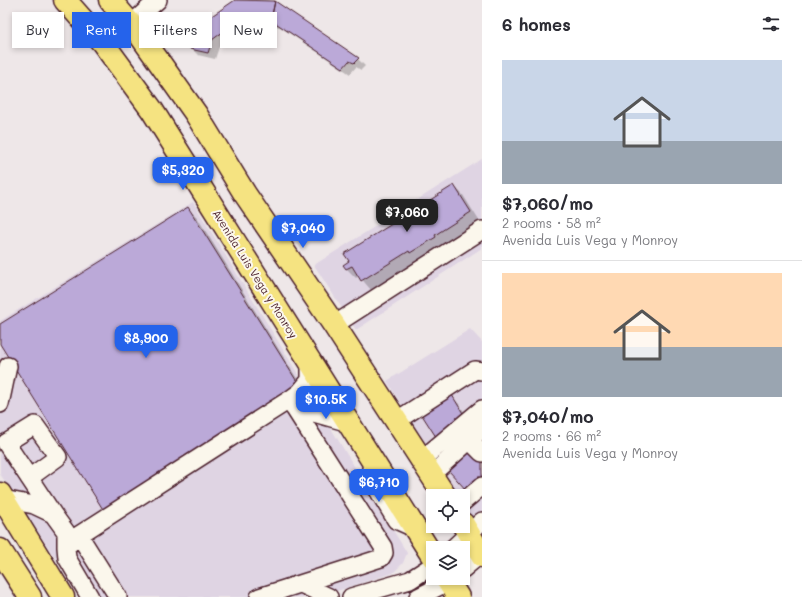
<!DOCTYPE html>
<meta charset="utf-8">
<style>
body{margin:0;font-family:Mali,sans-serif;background:#f2f2f3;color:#2b2b33;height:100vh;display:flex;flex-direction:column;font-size:15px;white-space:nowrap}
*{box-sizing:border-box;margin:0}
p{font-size:13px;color:#7c7c81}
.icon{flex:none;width:22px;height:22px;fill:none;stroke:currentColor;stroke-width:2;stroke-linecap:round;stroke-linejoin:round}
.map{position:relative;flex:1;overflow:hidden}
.sheet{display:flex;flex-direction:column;background:#fff;width:320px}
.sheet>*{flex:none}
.banner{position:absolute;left:12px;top:12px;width:380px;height:36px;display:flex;gap:8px}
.fabs{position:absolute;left:426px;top:489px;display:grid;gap:8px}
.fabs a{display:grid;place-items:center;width:44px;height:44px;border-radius:0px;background:#fff;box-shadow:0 2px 6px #0003;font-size:20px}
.price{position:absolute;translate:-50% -34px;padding:0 9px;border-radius:8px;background:#2563eb;color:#fff;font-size:13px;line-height:26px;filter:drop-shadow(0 1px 2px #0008)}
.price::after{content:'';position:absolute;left:50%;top:24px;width:12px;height:9px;margin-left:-6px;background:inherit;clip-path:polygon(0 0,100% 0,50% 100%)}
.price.active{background:#222;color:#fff}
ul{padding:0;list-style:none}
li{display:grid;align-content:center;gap:8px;height:212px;padding:0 20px}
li+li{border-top:1px solid #e1e1e2}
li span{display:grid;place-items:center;height:124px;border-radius:0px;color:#555}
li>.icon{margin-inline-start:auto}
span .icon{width:72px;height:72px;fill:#fffc;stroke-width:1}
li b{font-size:17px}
h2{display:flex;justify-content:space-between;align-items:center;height:48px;padding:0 20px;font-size:17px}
.tag{padding:0 14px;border-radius:0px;background:#fff;box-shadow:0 2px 6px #0003;font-size:14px;line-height:36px}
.tag.active{background:#2563eb;color:#fff}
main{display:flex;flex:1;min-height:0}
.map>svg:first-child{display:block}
.built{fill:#dfd4e3}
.shadow{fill:#0003}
.building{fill:#bba9d8;stroke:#4a1f2b}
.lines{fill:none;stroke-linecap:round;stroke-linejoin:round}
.minor-casing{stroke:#4a1f2b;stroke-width:20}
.major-casing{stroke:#4a1f2b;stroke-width:25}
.highway-casing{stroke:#4a1f2b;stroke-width:25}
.minor{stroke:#fbf7ec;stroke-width:17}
.major{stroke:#f5e381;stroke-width:22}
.highway{stroke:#f5e381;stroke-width:22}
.labels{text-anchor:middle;stroke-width:4;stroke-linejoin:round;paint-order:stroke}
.street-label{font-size:11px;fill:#4a1f2b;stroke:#fbf7ec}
</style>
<main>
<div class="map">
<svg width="482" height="597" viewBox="0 0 482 597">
<rect width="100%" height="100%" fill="#eee7e8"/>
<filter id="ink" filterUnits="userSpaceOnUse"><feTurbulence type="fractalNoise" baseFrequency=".025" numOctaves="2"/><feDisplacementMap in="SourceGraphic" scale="8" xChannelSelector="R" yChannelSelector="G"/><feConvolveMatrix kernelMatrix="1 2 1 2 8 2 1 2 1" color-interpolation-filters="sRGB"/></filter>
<g filter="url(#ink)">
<path class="built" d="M 482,159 L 482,248 L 356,330 L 314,265 Z
M 193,202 L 407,553 L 403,563 L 393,573 L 318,597 L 81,597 L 0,474 L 0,321 Z
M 470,329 L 482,342 L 482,516 L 476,518 L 468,514 L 463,506 L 463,496 L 457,496 L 387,381 Z"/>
<path class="shadow" d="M 236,0 L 265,0 L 275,2 L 358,59 L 365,66 L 361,70 L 356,67 L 350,74 L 280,27 L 254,21 L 219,47 L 215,59 L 198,55 L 191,48 L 198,26 Z
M 454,186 L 463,195 L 480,222 L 443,245 L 444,247 L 420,262 L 419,260 L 371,290 L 359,276 L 356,278 L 347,269 Z
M 187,208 L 197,217 L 309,398 L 114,520 L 0,342 L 0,325 Z
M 452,397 L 459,404 L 474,427 L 446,446 Z"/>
<path class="building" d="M 235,0 L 275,1 L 271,20 L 247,14 L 212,40 L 208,53 L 190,49 L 197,26 Z
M 275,1 L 359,58 L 354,63 L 349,61 L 343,68 L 271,20 Z
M 454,185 L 471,212 L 435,235 L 436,237 L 410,253 L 409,251 L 361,281 L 352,266 L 346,269 L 343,265 L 349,261 L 344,254 Z
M 188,207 L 301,388 L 104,511 L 0,344 L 0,324 Z
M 452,395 L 467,420 L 438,440 L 422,415 Z
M 474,448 L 482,456 L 482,477 L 467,491 L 449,471 Z"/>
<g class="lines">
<defs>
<path id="minor" d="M 131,24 L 158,0
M 334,325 L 482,230
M 0,404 L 8,366
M 293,407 L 349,423
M 396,421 L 475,370 L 482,371
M 469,440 L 482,453
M 421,460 L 482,409
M 372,461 L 370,477 L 396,520 L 414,528
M 431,475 L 482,429
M 29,478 L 58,457 L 35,425 L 6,443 L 53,514
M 3,499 L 34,505 L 53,514 L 66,532 L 66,547 L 67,558 L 90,597
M 463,502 L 482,486
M 79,535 L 118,597
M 66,547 L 79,535 L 289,400 L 300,392 L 310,380 L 310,361
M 453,548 L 482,521
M 463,569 L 482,553
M 301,584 L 329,597
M 259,597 L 381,558 L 384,553 L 383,547 L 289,400
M 351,597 L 410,580 L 433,565
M 418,597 L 448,582 L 452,578"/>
<path id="major" d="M 65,0 L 103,43 L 152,110 L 433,557
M 110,0 L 140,35 L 196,114 L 245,194 L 334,325 L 445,496
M 0,494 L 63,597
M 463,524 L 482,556
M 446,578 L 458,597"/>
<path id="highway" d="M 0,550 L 30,597"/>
</defs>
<use href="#minor" class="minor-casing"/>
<use href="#major" class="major-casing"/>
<use href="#highway" class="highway-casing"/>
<use href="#minor" class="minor"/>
<use href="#major" class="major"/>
<use href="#highway" class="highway"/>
</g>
</g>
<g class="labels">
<g class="street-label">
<text transform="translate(255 274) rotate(58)" y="4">Avenida Luis Vega y Monroy</text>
</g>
</g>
</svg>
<div class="fabs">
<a><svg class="icon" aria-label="locate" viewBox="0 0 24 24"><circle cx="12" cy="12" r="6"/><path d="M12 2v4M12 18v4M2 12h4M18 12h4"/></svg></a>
<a><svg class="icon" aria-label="layers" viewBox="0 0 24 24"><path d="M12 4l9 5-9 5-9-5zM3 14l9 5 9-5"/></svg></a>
</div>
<b class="price" style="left:183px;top:191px">$5,320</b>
<b class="price active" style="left:407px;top:233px">$7,060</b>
<b class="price" style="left:303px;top:249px">$7,040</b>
<b class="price" style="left:146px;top:359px">$8,900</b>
<b class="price" style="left:326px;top:420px">$10.5K</b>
<b class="price" style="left:379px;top:503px">$6,710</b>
<div class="banner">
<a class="tag">Buy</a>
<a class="tag active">Rent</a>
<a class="tag">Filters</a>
<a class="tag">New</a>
</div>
</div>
<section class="sheet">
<h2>6 homes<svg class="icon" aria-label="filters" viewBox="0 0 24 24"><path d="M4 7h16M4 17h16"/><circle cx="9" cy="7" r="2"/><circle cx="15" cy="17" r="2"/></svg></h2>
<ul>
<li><span style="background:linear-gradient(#c9d6e8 65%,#9aa5b1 0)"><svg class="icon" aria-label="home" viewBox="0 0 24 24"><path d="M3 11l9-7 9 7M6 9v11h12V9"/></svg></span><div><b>$7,060/mo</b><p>2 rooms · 58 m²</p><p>Avenida Luis Vega y Monroy</p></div></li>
<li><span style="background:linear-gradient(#ffd9b3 60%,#9aa5b1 0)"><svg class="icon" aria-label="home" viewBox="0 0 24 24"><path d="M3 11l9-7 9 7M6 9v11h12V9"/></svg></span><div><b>$7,040/mo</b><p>2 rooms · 66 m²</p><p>Avenida Luis Vega y Monroy</p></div></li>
</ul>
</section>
</main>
